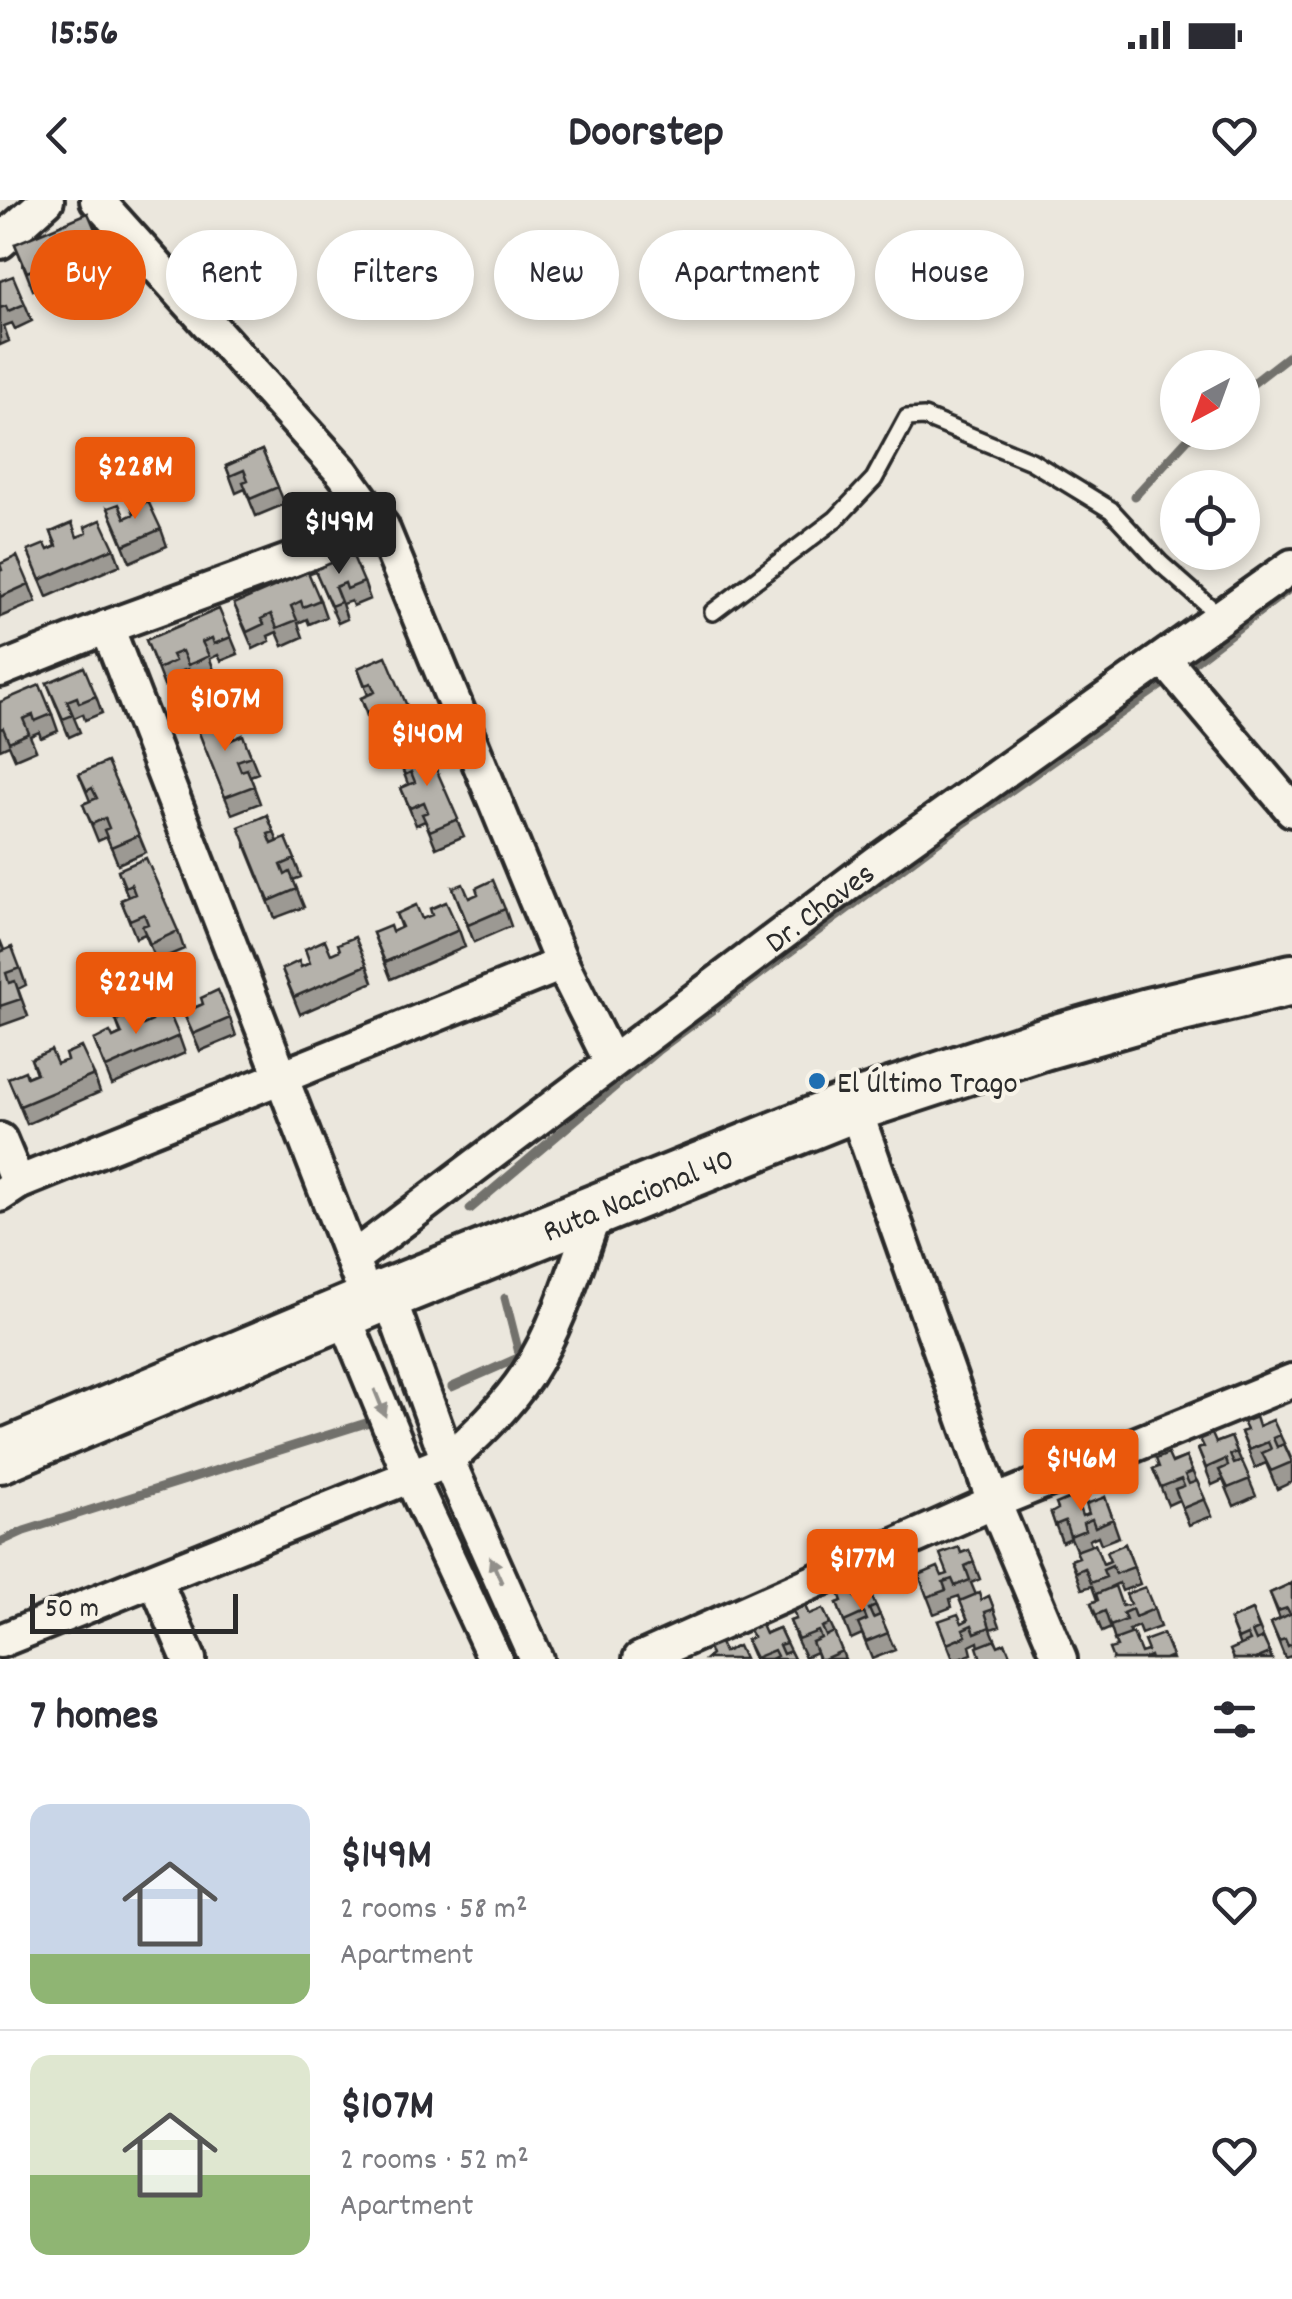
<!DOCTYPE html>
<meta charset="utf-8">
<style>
body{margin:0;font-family:Dekko,sans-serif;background:#f7f7f7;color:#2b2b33;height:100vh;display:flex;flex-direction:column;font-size:38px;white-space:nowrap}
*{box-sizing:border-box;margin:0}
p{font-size:32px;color:#7c7c81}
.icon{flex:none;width:55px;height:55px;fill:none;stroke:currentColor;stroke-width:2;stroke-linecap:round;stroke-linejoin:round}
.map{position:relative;height:1459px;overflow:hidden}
.side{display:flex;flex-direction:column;background:#fff;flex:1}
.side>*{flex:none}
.hud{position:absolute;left:30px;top:30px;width:1232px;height:90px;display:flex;gap:20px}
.needle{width:65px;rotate:221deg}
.buttons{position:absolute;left:1160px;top:150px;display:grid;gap:20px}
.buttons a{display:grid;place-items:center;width:100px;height:100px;border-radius:50%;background:#fff;box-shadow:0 5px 15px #0003;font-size:50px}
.scale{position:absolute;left:30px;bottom:25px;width:208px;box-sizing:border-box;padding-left:10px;border:5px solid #2b2b2b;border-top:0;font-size:28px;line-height:35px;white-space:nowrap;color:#2b2b2b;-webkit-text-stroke:8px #f7f3e8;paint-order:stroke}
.price{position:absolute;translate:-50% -85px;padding:0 22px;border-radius:10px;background:#ea580c;color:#fff;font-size:32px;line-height:65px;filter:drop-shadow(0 2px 5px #0008)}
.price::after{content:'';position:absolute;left:50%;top:60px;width:30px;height:22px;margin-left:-15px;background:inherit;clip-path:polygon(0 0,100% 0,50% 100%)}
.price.on{background:#222;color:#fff}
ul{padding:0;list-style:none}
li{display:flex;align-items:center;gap:30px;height:250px;padding:0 30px}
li+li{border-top:2px solid #e1e1e2}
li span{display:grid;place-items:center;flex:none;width:280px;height:200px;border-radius:20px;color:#555}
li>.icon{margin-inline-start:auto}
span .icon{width:120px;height:120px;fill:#fffc;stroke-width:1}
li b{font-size:42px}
h2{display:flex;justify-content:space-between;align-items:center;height:120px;padding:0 30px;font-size:42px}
.pill{padding:0 35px;border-radius:45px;background:#fff;box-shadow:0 5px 15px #0003;font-size:35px;line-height:90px}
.pill.on{background:#ea580c;color:#fff}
.status{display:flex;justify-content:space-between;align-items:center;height:70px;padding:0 50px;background:#fff;direction:ltr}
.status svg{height:28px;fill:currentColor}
header{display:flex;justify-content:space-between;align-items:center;height:130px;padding:0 30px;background:#fff;font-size:45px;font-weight:700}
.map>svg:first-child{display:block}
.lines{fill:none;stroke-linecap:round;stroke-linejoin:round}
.stream{stroke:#72716c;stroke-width:9}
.lane-casing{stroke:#2b2b2b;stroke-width:22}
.street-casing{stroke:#2b2b2b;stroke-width:40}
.primary-casing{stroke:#2b2b2b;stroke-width:58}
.lane{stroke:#f7f3e8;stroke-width:15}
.street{stroke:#f7f3e8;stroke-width:32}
.primary{stroke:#f7f3e8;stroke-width:50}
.wall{fill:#9c9993;stroke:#2b2b2b;stroke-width:2.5}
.building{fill:#b5b2ab;stroke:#2b2b2b;stroke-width:2.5}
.oneway{fill:#918f8a}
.poi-dot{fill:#1f6fb2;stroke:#f7f3e8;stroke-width:4}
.labels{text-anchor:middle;stroke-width:8;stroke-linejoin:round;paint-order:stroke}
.street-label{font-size:32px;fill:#2b2b2b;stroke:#f7f3e8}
.poi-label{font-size:32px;fill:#2b2b2b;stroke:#f7f3e8;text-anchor:start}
</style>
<div class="status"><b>15:56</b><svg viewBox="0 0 49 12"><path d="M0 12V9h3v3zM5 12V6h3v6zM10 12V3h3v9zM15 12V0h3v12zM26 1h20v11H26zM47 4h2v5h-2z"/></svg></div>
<header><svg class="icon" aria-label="back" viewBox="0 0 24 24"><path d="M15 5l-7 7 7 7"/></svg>Doorstep<svg class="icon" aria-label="heart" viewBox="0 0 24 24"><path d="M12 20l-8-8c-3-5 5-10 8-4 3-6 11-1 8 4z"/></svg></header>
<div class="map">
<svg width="1292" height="1459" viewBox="0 0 1292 1459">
<rect width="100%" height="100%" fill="#ebe7dd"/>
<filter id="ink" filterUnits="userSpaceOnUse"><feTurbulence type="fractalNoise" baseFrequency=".01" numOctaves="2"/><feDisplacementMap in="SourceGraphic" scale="20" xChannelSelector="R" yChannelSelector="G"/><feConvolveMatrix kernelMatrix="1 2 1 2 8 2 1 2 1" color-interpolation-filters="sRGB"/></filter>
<g filter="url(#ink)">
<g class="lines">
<path class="stream" d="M 1242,192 L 1292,153
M 1135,296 L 1194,232
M 1190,465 L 1292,387
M 470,1009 L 657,851 L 940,640 L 1167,481
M 452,1187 L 520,1157 L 505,1098
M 0,1342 L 24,1331 L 366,1223"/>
<defs>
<path id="lane" d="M 713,412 L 836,319 L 874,279 L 907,218 L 924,217 L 1031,261 L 1111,310 L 1160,363 L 1221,417"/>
<g id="street">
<path d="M 97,0 L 343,273 L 382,327 L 562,764 L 611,862"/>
<path d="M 0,42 L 47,0"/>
<path d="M 107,427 L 358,1075"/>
<path d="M 1164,459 L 1292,610"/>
<path d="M 0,470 L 107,427 L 382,327"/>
<path d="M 854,906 L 994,1302 L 1060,1459"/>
<path d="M 0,940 L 18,983"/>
<path d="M 0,995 L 18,983 L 562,764"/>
<path id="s1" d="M 352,1059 L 876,663 L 1292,366"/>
<path d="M 388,1094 L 448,1261 L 536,1459"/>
<path d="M 343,1113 L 410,1276 L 495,1459"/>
<path d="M 155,1380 L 189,1459"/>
<path d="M 0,1441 L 448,1261 C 476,1235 506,1207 527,1175 C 559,1125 576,1066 596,1010"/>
<path d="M 640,1459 L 994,1302 L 1292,1181"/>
</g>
<g id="primary">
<path id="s2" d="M 0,1257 L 388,1094 L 854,906 L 1043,844 L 1148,814 L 1292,780"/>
</g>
</defs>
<use href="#lane" class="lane-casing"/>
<use href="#street" class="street-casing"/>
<use href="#primary" class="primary-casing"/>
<use href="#lane" class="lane"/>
<use href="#street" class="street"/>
<use href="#primary" class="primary"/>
</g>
<path class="wall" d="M 100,41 L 106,58 L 90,65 L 87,60 L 78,63 L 84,78 L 63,86 L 57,72 L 48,76 L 50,82 L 33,90 L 15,44 Z
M 0,81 L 25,104 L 32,121 L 15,129 L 12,123 L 4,126 L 9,141 L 0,145 Z
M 262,250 L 285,304 L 256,316 L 245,289 L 236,293 L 226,266 Z
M 108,308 L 125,318 L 161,329 L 167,346 L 130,362 Z
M 51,332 L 77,337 L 114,348 L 120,365 L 47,397 L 28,351 L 48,350 L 56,346 Z
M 315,370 L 364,382 L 370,399 L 353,406 L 351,401 L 342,404 L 347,419 L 338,423 Z
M 0,371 L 29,384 L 36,402 L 0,417 Z
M 320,400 L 326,417 L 309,424 L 307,419 L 298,423 L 303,437 L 283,446 L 277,432 L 268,436 L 270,441 L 253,449 L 234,404 Z
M 231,437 L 238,454 L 221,461 L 218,455 L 210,459 L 215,473 L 195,483 L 188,469 L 179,472 L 181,478 L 164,486 L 146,440 Z
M 358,468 L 417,530 L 464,636 L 436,648 L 425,621 L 416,625 L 401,588 L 408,584 L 398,558 L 396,559 L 385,532 L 376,536 L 367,516 L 361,498 L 368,495 Z
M 47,483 L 96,496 L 102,513 L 85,520 L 83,514 L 74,518 L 80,532 L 69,537 Z
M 0,502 L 52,514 L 58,531 L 41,538 L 39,532 L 30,536 L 36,550 L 15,559 L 9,545 L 0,549 Z
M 224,512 L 234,539 L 247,546 L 258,573 L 250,576 L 260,603 L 232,614 L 202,540 Z
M 79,574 L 139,635 L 146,652 L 118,664 L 107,637 L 98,641 L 83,604 L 90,601 Z
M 267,615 L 278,642 L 286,638 L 301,677 L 293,680 L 304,707 L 275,718 L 245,644 Z
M 118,670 L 178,731 L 184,749 L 156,761 L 145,734 L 136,738 L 121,700 L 128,697 Z
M 453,688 L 469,698 L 505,709 L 511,726 L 474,742 Z
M 396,714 L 422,719 L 459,730 L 465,747 L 391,779 L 373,733 L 392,732 L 401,728 Z
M 0,740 L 4,750 L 20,768 L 26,785 L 18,789 L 28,816 L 0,826 Z
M 331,754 L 367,765 L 373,782 L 300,814 L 282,769 L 301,767 Z
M 177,798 L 194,808 L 203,804 L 230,818 L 236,836 L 200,851 Z
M 116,820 L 143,825 L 179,836 L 185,853 L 112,885 L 94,840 L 113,838 L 121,834 Z
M 31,859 L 57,864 L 94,875 L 100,892 L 27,924 L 8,878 L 27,877 L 36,873 Z
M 1259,1226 L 1280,1235 L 1292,1260 L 1292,1282 L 1277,1289 L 1266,1263 L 1255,1268 L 1241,1232 Z
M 1231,1237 L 1256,1296 L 1234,1306 L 1223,1280 L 1212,1285 L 1198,1249 Z
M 1186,1257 L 1212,1316 L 1189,1325 L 1179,1300 L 1168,1305 L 1153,1269 Z
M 1105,1297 L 1119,1337 L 1101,1344 L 1098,1336 L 1089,1340 L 1091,1345 L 1103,1364 L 1110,1361 L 1125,1344 L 1140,1384 L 1122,1391 L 1119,1383 L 1110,1387 L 1110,1388 L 1122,1406 L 1154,1409 L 1160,1427 L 1141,1434 L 1138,1426 L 1129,1430 L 1141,1453 L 1148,1451 L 1163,1434 L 1173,1459 L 1112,1459 L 1117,1447 L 1111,1428 L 1102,1432 L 1091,1403 L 1097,1400 L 1092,1386 L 1082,1389 L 1071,1360 L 1079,1357 L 1071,1338 L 1062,1342 L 1051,1313 L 1082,1316 L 1089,1314 Z
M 969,1350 L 980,1379 L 971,1383 L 976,1395 L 981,1400 L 989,1396 L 1000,1426 L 991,1429 L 998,1446 L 1005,1443 L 1011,1459 L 981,1459 L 978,1442 L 970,1446 L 972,1454 L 959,1459 L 953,1459 L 938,1421 L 962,1423 L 968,1421 L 959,1396 L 950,1399 L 952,1407 L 934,1414 L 919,1375 L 942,1376 L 948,1374 L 961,1353 Z
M 1292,1383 L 1292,1458 L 1291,1456 L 1285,1458 L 1271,1423 L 1280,1419 L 1270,1393 Z
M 855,1397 L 876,1406 L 895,1450 L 872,1459 L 862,1434 L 851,1439 L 837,1403 Z
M 823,1409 L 834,1432 L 845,1459 L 818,1459 L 816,1452 L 805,1457 L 796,1438 L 790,1421 Z
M 1252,1410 L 1272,1459 L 1234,1459 L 1240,1446 L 1230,1420 Z
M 779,1428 L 794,1459 L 754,1459 L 746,1440 Z"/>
<path class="building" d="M 88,13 L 100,41 L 83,48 L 81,42 L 71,46 L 77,61 L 57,69 L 51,55 L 41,59 L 44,65 L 27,72 L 15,44 Z
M 13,76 L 25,104 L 8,111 L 6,106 L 0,108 L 0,81 Z
M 262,250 L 278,287 L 250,299 L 243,282 L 248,280 L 244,270 L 230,276 L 226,266 Z
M 148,301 L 161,329 L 124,345 L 108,308 L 119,304 L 125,318 L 134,314 L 132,308 Z
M 101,320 L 114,348 L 40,380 L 28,351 L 45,344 L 48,350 L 57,346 L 51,332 L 72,323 L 77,337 L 87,333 L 85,327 Z
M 352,354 L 364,382 L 347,389 L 345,383 L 335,387 L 341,402 L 331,406 L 315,370 Z
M 17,356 L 29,384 L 0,397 L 0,371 L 2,370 L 0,364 Z
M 308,372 L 320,400 L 303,407 L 301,401 L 291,406 L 297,420 L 277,428 L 271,414 L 261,419 L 264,424 L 247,432 L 234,404 Z
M 219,409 L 231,437 L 214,444 L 212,438 L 202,442 L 209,456 L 198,461 L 188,465 L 182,451 L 172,455 L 175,461 L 158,469 L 146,440 Z
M 386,456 L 417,530 L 390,542 L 382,525 L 388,522 L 384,513 L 370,519 L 361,498 L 375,492 L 371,483 L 365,485 L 358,468 Z
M 84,467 L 96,496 L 79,503 L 77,497 L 67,501 L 73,515 L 63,519 L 47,483 Z
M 40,485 L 52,514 L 35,521 L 33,515 L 23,519 L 29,533 L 9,542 L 3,528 L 0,529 L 0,502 Z
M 224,512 L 231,529 L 225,531 L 229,541 L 243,535 L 247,546 L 251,556 L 237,561 L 241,571 L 247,569 L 254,586 L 225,597 L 195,523 Z
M 426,546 L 458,619 L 430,631 L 422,614 L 428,612 L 424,602 L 410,608 L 401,588 L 415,582 L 411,572 L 405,575 L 398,557 Z
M 107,562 L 139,635 L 111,647 L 104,630 L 109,628 L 105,618 L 92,624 L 87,614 L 83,604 L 97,598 L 92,588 L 87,591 L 79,574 Z
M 267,615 L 274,632 L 268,634 L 272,644 L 286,638 L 295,659 L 281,665 L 285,675 L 290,672 L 297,689 L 269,701 L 239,627 Z
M 146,658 L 178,731 L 150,744 L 142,726 L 148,724 L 144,714 L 130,720 L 125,710 L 121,700 L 135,694 L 131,684 L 125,687 L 118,670 Z
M 493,680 L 505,709 L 468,725 L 453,688 L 463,684 L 469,698 L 478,694 L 476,688 Z
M 446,702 L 459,730 L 385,762 L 373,733 L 390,726 L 392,732 L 402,727 L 396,714 L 416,705 L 422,719 L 432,715 L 430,709 Z
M 355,737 L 367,765 L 294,797 L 282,769 L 299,761 L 301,767 L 310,763 L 305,749 L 325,740 L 331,754 L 340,750 L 338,744 Z
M 12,747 L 20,768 L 6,773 L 9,783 L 15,781 L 21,799 L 0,806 L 0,752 Z
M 218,790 L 230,818 L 193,834 L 177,798 L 187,794 L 194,808 L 203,804 L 201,798 Z
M 167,808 L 179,836 L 106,868 L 94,840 L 110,832 L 113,838 L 122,834 L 116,820 L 137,811 L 143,825 L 152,821 L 150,815 Z
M 81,847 L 94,875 L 20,906 L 8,878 L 25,871 L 27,877 L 37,873 L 31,859 L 51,850 L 57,864 L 67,860 L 65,854 Z
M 1256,1217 L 1259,1226 L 1273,1220 L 1280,1235 L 1273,1238 L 1277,1247 L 1284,1244 L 1292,1262 L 1271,1271 L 1262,1253 L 1271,1249 L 1268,1242 L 1249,1250 L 1241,1232 L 1247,1230 L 1243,1222 Z
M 1212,1234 L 1216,1243 L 1231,1237 L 1237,1252 L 1230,1255 L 1234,1264 L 1242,1261 L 1250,1279 L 1228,1288 L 1219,1270 L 1228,1266 L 1226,1259 L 1206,1268 L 1198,1249 L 1204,1247 L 1200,1239 Z
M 1168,1254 L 1172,1263 L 1186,1257 L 1192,1272 L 1185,1275 L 1189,1284 L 1197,1281 L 1205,1299 L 1183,1308 L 1175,1289 L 1184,1286 L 1181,1279 L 1161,1287 L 1153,1269 L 1159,1267 L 1156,1259 Z
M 1075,1296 L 1082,1316 L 1089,1314 L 1086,1304 L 1105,1297 L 1113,1319 L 1095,1327 L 1092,1319 L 1083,1323 L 1085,1330 L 1070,1336 L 1065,1321 L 1055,1325 L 1051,1313 L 1058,1309 L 1056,1304 Z
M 1095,1344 L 1103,1364 L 1110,1361 L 1106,1352 L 1125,1344 L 1134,1367 L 1115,1374 L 1112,1366 L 1103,1370 L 1106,1377 L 1091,1383 L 1085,1368 L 1076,1372 L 1071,1360 L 1079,1357 L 1076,1351 Z
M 959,1347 L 961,1353 L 969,1350 L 974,1362 L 965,1366 L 970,1380 L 955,1386 L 952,1379 L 943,1382 L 946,1390 L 927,1397 L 919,1375 L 938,1367 L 942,1376 L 948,1374 L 940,1354 Z
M 1292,1383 L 1292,1444 L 1288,1446 L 1285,1439 L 1279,1441 L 1271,1423 L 1290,1414 L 1287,1408 L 1278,1411 L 1270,1393 Z
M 1115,1386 L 1122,1406 L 1130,1404 L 1126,1394 L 1145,1387 L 1154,1409 L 1135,1417 L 1132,1409 L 1123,1413 L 1126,1420 L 1110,1426 L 1105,1411 L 1096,1415 L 1091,1403 L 1098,1400 L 1096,1394 Z
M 851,1388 L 855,1397 L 869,1391 L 876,1406 L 869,1409 L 873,1418 L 880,1415 L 888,1433 L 866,1442 L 858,1424 L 867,1420 L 864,1413 L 844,1422 L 837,1403 L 842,1401 L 839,1393 Z
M 979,1393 L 981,1400 L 989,1396 L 994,1409 L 985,1412 L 990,1427 L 975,1433 L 972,1425 L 963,1429 L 966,1436 L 947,1444 L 938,1421 L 958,1414 L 962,1423 L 968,1420 L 960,1401 Z
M 805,1406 L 809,1415 L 823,1409 L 830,1424 L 822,1427 L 826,1436 L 834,1432 L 842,1451 L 824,1459 L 819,1459 L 812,1442 L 821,1438 L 818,1431 L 798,1439 L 790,1421 L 796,1419 L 793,1411 Z
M 1252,1410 L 1259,1429 L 1252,1432 L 1256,1441 L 1263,1438 L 1270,1453 L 1256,1459 L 1234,1459 L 1230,1450 L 1250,1441 L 1247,1435 L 1238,1439 L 1230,1420 Z
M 761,1425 L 765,1434 L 779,1428 L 786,1443 L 779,1445 L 783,1454 L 790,1451 L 794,1459 L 771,1459 L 777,1456 L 774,1450 L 755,1458 L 746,1440 L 753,1437 L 749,1430 Z
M 1133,1433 L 1141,1453 L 1148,1451 L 1144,1441 L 1163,1434 L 1172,1456 L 1165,1459 L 1151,1459 L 1150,1456 L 1142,1459 L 1113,1459 L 1109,1449 L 1117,1447 L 1114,1440 Z
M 995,1440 L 998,1446 L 1005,1443 L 1010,1455 L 1001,1459 L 981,1459 L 977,1447 Z
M 720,1443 L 724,1452 L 738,1446 L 744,1459 L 706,1459 L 711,1455 L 708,1448 Z"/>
<defs><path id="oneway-solid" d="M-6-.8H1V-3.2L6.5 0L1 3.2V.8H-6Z" transform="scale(2.5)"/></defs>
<g class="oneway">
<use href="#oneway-solid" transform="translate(380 1203) rotate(68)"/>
<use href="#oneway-solid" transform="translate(496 1370) rotate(-114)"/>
</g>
</g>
<circle class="poi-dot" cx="817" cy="881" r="10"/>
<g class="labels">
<g class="street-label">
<text dy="11" stroke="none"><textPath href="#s1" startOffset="585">Dr. Chaves</textPath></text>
<text dy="11" stroke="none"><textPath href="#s2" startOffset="690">Ruta Nacional 40</textPath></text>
</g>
<g class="poi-label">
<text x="837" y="892">El Último Trago</text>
</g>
</g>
</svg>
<div class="buttons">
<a><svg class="needle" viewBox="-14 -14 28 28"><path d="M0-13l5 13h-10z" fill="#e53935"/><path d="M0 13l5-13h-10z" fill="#7c7c81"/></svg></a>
<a><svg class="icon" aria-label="locate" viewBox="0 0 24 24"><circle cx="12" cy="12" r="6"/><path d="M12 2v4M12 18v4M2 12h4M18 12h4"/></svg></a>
</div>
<div class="scale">50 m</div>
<b class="price" style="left:135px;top:322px">$228M</b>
<b class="price on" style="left:339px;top:377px">$149M</b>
<b class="price" style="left:225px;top:554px">$107M</b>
<b class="price" style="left:427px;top:589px">$140M</b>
<b class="price" style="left:136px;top:837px">$224M</b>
<b class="price" style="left:1081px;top:1314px">$146M</b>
<b class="price" style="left:862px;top:1414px">$177M</b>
<div class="hud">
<a class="pill on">Buy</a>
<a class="pill">Rent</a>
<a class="pill">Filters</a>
<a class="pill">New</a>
<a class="pill">Apartment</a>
<a class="pill">House</a>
</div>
</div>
<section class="side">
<h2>7 homes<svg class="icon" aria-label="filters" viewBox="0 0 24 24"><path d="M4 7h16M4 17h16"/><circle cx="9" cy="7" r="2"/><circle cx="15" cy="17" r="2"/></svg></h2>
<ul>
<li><span style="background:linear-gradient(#c9d6e8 75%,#8fb573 0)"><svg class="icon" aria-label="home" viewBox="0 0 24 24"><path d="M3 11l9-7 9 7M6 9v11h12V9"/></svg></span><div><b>$149M</b><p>2 rooms · 58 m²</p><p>Apartment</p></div><svg class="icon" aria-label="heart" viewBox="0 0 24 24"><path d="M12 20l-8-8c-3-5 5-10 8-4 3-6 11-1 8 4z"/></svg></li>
<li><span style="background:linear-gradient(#dfe7d0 60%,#8fb573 0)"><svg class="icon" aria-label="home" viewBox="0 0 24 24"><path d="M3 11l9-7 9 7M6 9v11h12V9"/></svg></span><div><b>$107M</b><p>2 rooms · 52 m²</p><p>Apartment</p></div><svg class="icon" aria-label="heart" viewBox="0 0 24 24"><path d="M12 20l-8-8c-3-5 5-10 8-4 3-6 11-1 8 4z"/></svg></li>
</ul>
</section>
